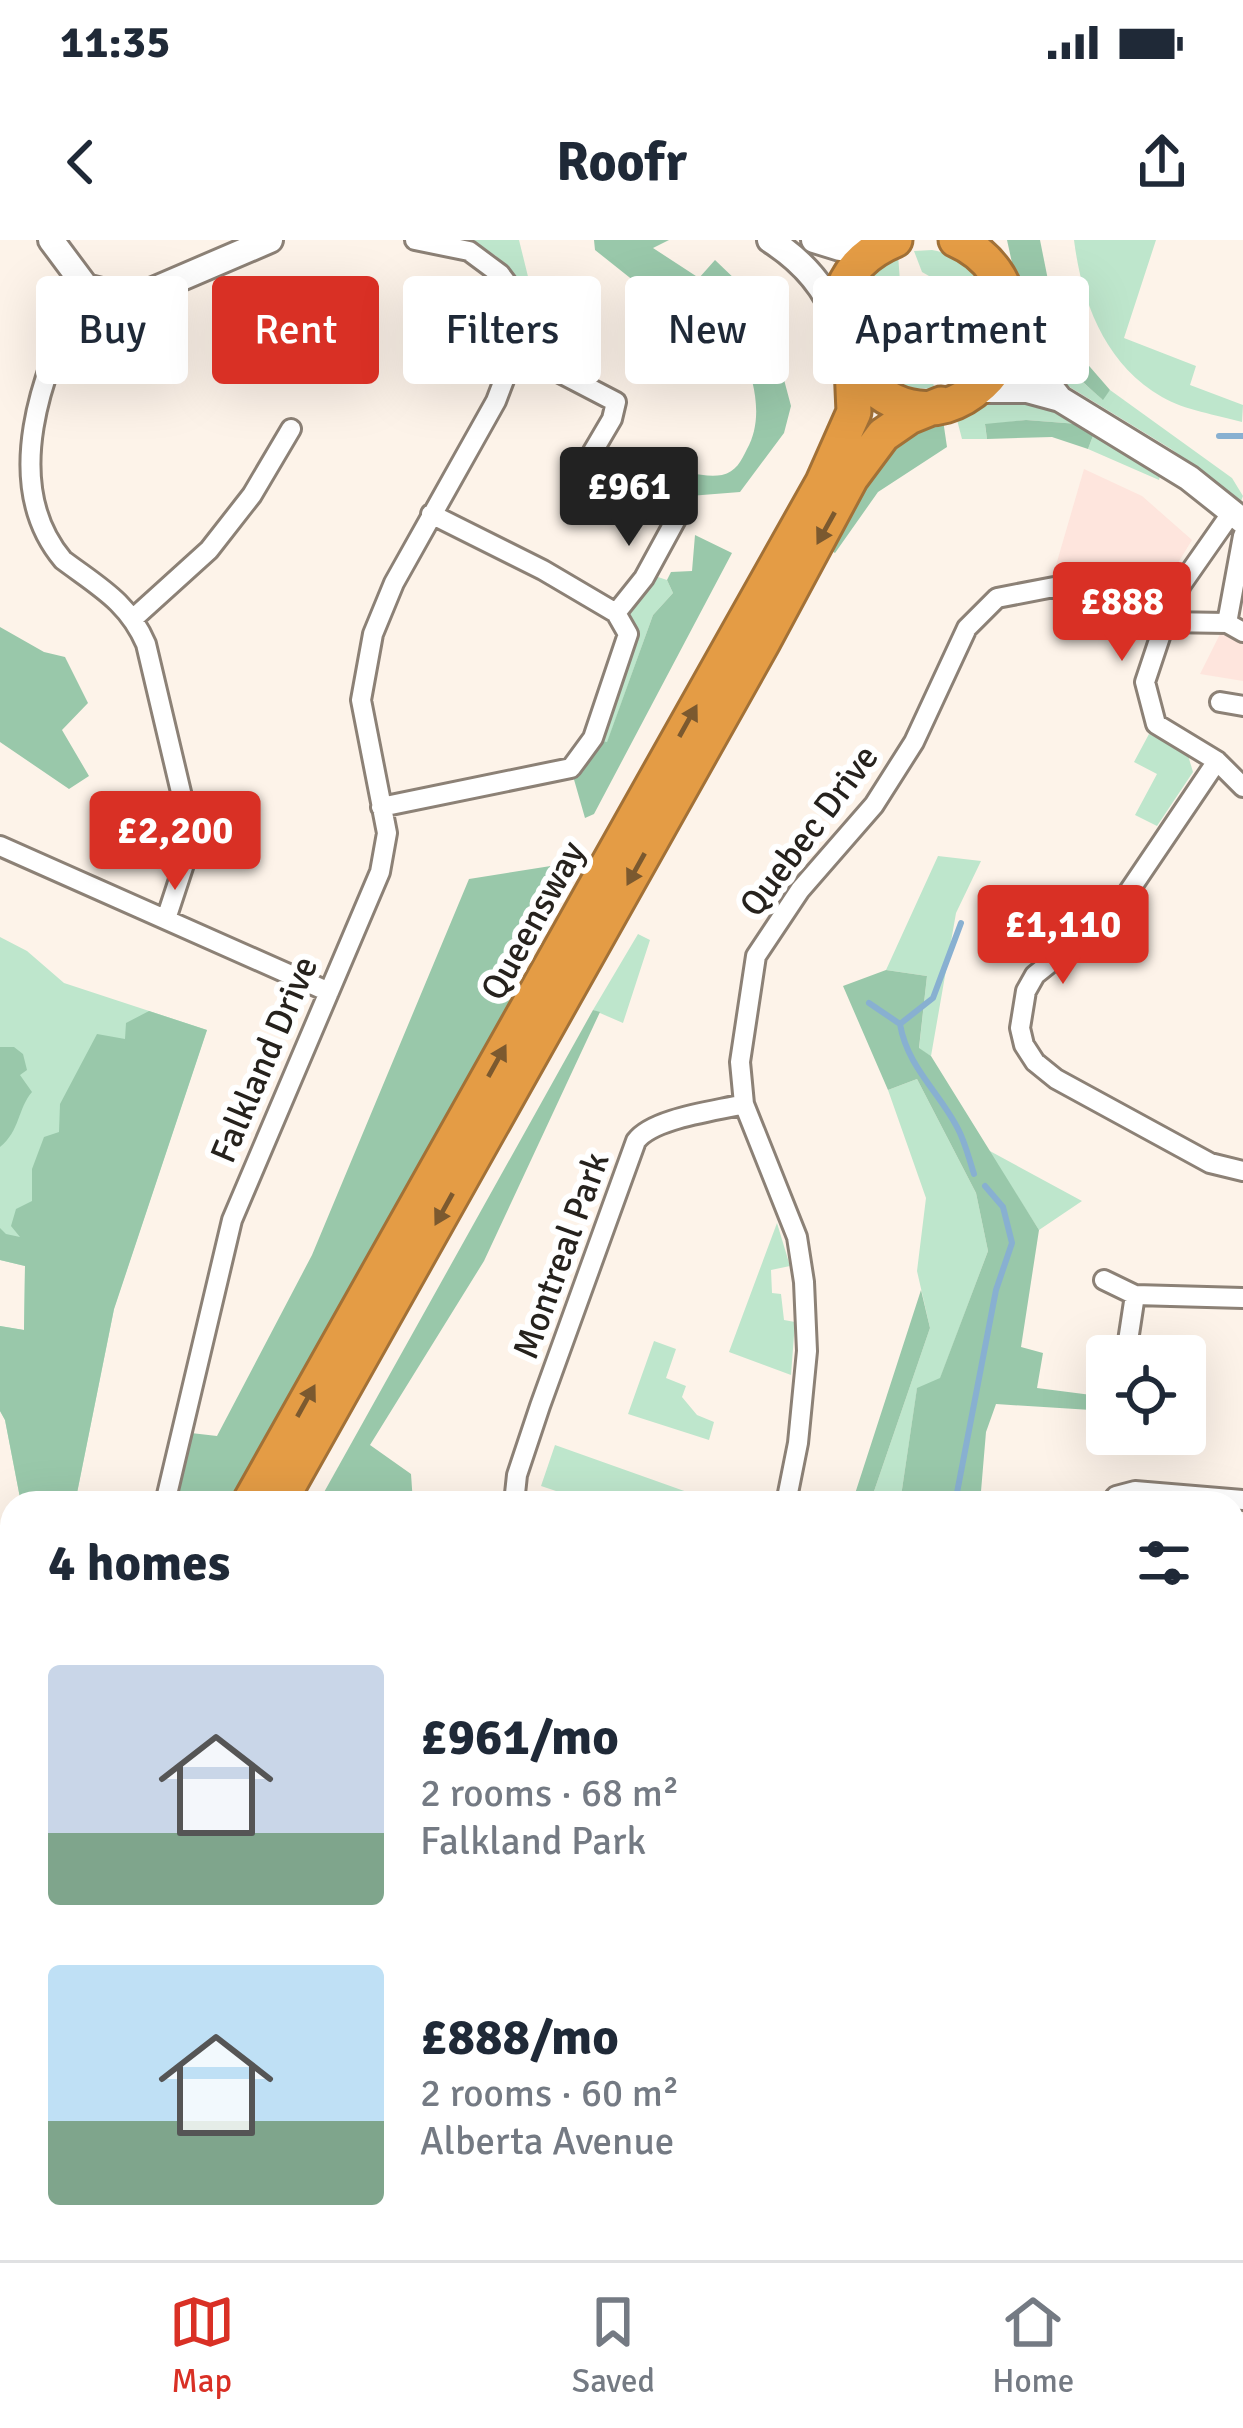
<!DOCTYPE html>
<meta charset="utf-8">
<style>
body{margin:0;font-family:Signika,sans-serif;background:#f2f2f3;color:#1f2937;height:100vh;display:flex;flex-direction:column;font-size:45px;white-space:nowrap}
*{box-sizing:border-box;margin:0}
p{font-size:39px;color:#747a83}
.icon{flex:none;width:66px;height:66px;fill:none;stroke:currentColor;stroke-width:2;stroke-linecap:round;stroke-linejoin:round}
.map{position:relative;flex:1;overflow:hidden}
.side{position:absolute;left:0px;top:1251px;width:1245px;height:771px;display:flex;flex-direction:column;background:#fff;border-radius:36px 36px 0 0;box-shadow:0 12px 48px #0002}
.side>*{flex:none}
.top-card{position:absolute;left:36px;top:36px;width:1173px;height:108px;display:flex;gap:24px}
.controls{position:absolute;left:1086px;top:1095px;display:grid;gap:24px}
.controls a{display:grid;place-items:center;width:120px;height:120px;border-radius:12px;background:#fff;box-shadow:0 12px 48px #0002;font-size:60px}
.price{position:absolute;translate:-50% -102px;padding:0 27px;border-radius:12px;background:#d93025;color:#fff;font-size:39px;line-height:78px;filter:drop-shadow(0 3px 6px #0008)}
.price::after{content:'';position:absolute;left:50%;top:72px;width:36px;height:27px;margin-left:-18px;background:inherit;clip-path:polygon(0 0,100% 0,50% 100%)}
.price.selected{background:#222;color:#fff}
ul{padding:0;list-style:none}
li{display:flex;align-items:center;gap:36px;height:300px;padding:0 48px}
li span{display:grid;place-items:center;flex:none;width:336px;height:240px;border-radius:12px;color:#555}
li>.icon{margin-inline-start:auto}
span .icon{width:144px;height:144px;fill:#fffc;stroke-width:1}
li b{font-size:51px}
h2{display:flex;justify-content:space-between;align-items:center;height:144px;padding:0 48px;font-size:51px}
.chip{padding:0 42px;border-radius:12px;background:#fff;box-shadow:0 12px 48px #0002;font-size:42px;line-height:108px}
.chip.selected{background:#d93025;color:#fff}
.status{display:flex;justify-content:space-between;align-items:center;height:84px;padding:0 60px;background:#fff;direction:ltr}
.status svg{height:33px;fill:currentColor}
header{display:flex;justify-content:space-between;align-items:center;height:156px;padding:0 48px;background:#fff;font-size:54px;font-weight:700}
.menu{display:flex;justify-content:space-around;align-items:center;height:168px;border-top:3px solid #e0e1e3;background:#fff;font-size:33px;color:#747a83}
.menu a{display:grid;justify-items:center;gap:6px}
.menu .selected{color:#d93025}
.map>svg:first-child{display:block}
.commercial{fill:#fee5dd}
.green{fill:#bee6cc}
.forest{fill:#99c8aa}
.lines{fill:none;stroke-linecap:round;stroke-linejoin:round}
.stream{stroke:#88b0d1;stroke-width:6}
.street-casing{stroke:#8c8176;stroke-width:24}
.secondary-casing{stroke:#8c8176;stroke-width:30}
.highway-casing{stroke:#a27137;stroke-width:39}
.street{stroke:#fff;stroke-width:18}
.secondary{stroke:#fff;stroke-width:24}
.highway{stroke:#e49c45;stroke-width:33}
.oneway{fill:#7b592f}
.labels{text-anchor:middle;stroke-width:12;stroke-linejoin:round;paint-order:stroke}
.street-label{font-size:36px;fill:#26221d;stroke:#fff}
</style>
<div class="status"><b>11:35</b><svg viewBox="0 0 49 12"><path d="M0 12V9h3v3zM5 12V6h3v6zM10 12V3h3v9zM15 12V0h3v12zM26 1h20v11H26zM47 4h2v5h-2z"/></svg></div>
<header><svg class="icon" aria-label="back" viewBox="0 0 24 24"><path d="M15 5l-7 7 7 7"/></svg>Roofr<svg class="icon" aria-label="share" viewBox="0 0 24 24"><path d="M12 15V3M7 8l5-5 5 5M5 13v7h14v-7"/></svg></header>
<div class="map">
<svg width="1243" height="2020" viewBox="0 0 1243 2020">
<rect width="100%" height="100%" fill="#fdf3e9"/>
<path class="commercial" d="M 1084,229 L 1142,256 L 1192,300 L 1157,357 L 1143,360 L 1088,338 L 1054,332 Z
M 1243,380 L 1243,441 L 1200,434 L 1222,390 Z
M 1243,1854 L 1243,2020 L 1196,2020 L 1199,2010 L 1233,2010 L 1233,1890 Z"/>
<path class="green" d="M 468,0 L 519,0 L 535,65 L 496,16 Z
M 1074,0 L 1156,0 L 1124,98 L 1196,126 L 1190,145 L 1243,165 L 1242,182 C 1217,175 1184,170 1162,157 C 1105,124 1082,63 1074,0 Z
M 932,10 C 960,15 976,31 992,54 L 964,56 L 922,32 L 914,11 Z
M 898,14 L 900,42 L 877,84 L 856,93 C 852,55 868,35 898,14 Z
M902 81a24 24 0 1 1 48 0a24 24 0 1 1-48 0Z
M 993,68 C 996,105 981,126 952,147 L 949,119 L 973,76 Z
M 1030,75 L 1061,123 L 1102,159 L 1110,150 L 1232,238 L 1243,256 L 1241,261 L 1171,209 L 1063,143 L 1044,116 Z
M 878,103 L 926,128 L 935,148 C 895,152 881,135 856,107 Z
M 1008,158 L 1025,158 L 1078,184 L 1026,180 L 985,185 L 987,199 L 962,199 L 956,176 Z
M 1094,193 L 1160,236 L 1159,240 L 1088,209 Z
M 652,335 L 667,340 L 673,353 L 653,375 L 607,503 L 600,501 L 629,409 L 628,369 Z
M 1149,494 L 1187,512 L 1193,532 L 1157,586 L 1135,575 L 1157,534 L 1134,522 Z
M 938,616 L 981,621 L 956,673 L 931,816 L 919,809 L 927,736 L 886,730 Z
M 638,694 L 650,700 L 623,783 L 593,770 Z
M 0,697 L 27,711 L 64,743 L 207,790 L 114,1069 L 75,1263 L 21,1263 L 5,1180 L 0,1171 L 0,1086 L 24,1090 L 25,1026 L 0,1020 Z
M 917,839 L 976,953 L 988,1011 L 940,1139 L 917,1149 L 900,1263 L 870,1263 L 930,1088 L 917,1031 L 926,958 L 888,850 Z
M 988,910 L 1082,961 L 1039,990 Z
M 777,983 L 790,1026 L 771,1030 L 772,1053 L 781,1054 L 784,1080 L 795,1082 L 791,1135 L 729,1112 Z
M 654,1101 L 676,1109 L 666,1138 L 686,1146 L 682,1157 L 697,1175 L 714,1182 L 709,1200 L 628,1174 Z
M 555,1205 L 718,1263 L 592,1263 L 541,1246 Z
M 12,1764 L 12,1898 L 0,1919 L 0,1785 Z
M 76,2010 L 210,2010 L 204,2020 L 80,2020 L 73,2016 Z"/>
<path class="forest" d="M 594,0 L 669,0 L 653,8 L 699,38 L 715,20 L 765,68 L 791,166 L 784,193 L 740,252 L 677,257 L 666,228 C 683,231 705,238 722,235 C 736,232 741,221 747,209 C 772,165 741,99 714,62 L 683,80 L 595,10 Z
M 1007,0 L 1040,0 L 1048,40 L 1018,50 Z
M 1044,55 L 1053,57 L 1077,112 L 1110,150 L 1103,160 C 1070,131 1038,102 1024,59 Z
M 943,180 L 947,207 L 878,252 L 835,313 L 828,309 C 863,245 873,211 943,180 Z
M 1026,180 L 1078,184 L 1094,193 L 1088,209 L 1052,197 L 987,199 L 985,184 Z
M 695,295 L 732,313 L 594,574 L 585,578 L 573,536 L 600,501 L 607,502 L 653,375 L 673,353 L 667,340 L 671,332 L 692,331 Z
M 0,387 L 44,412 L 65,417 L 88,463 L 62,490 L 89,536 L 69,549 L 0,502 Z
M 557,625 L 528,688 L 514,765 L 274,1188 L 227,1263 L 171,1263 L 191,1193 L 217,1196 L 312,1015 L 469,639 Z
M 886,730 L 927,736 L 919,808 L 931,816 L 1039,990 L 1021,1107 L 1043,1113 L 1037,1148 L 1107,1157 L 1107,1171 L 996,1164 L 986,1192 L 980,1263 L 900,1263 L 917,1148 L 940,1138 L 988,1011 L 976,953 L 917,839 L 888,850 L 843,746 Z
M 593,770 L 600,772 L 484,1021 L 370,1205 L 411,1234 L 413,1263 L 318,1263 Z
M 149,771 L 207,790 L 114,1069 L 75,1263 L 21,1263 L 5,1180 L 0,1171 L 0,1086 L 24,1090 L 25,1026 L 0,1020 L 0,988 L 6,994 L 20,997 L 11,986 L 16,969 L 32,961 L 32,929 L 44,897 L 59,892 L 60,864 L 97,794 L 125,799 L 126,783 Z
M 0,807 L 14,807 L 23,814 L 27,830 L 20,835 L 32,852 C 18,868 20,891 0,907 Z
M 921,1050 L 930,1088 L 870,1263 L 852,1263 Z"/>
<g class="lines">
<path class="stream" d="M 1219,196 L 1243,196
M 961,683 L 933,758 L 900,784 C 907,826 938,851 957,887 C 965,901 969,919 974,934
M 869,763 L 900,784
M 955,1263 L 996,1050 L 1012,1003 L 1003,967 L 985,946"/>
<defs>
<path id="street" d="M 86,47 C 40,131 0,245 63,320 C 99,347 128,362 146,404 L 189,586 L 189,609 L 166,679
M 516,110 L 616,162 L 612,179 L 572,247
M 1232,272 L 1181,345 L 1165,382 L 1145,442 L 1156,484 L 1217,521 L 1243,547
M 616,373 L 644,338 L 680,272
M 135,377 L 209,310 L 252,255 L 291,189
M 1227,383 L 1243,296
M 1220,462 L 1243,466
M 1217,521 L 1098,697 L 1050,723 L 1035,735 L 1026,751 L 1020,788 L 1024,805 L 1035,822 L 1056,839 L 1210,923 L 1243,931
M 381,567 L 571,528 L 593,498 L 628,394 L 616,373 L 543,330 L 431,274
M 0,606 L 329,752
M 1104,1040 L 1135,1055 L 1243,1058
M 1128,1101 L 1135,1055
M 165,1263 L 232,980 L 380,632 L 387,593 L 361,460 L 373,394 L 394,343 L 496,161 L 520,98 L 515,54 L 500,34 L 469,11 L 415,0
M 514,1263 L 517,1235 L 540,1166 L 636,901 C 653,878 716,871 744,864
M 786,1263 L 798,1203 L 807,1111 L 804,1042 L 797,997 L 744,864 L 740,822 L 756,716 L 800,650 L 874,565 L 914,502 L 967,388 L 997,358 L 1054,347 L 1165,382 L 1227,383 L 1243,392
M 1111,1263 L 1116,1256 L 1135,1251 L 1243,1260
M 0,1374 L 12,1381
M 1233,1855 L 1243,1819
M 0,1935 L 12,1916
M 685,2010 L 696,2020
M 478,2020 L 489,2010
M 780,2020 L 788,2010
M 1189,2020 L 1191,2010"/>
<path id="secondary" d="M 51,0 L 86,47 L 121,56 L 151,51 L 270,0
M 770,0 C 801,20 825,45 837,80
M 814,0 L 840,8 L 875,10
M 1011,80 L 1029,120 L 1060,159
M 974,150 L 1027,150 L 1060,159 L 1189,238 L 1243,281"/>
<path id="highway" d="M 895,0 C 765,54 887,233 982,144 C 999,128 1012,102 1011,78 C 1009,43 988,14 956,0
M 249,1263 L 823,242 L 854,172 L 852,126
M 279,1263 L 763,402 L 851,238 L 883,195 L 909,177 L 941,164
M 0,1705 L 12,1684
M 0,1759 L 12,1738"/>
</defs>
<use href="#street" class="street-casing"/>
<use href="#secondary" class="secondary-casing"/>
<use href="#highway" class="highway-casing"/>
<use href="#street" class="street"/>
<use href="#secondary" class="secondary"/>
<use href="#highway" class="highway"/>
</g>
<defs><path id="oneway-solid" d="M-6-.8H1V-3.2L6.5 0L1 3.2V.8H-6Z" transform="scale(3)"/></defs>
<g class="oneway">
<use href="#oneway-solid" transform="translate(826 288) rotate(119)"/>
<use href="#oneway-solid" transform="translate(688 481) rotate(-61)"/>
<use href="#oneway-solid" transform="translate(636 629) rotate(119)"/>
<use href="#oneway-solid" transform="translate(497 821) rotate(-61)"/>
<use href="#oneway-solid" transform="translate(444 969) rotate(119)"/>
<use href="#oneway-solid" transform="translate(306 1161) rotate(-61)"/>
</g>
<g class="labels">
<g class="street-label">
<text transform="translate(808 590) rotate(-53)" y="13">Quebec Drive</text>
<text transform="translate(532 680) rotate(-61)" y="13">Queensway</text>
<text transform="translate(263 819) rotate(-67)" y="13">Falkland Drive</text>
<text transform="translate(560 1015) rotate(-70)" y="13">Montreal Park</text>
</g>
</g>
</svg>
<div class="controls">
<a><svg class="icon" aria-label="locate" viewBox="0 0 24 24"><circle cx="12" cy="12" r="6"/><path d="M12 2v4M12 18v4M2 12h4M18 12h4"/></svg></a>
</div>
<b class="price selected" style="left:629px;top:309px">£961</b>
<b class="price" style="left:1122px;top:424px">£888</b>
<b class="price" style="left:175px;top:653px">£2,200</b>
<b class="price" style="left:1063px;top:747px">£1,110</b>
<div class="top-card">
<a class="chip">Buy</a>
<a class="chip selected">Rent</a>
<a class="chip">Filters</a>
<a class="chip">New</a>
<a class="chip">Apartment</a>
</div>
<section class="side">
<h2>4 homes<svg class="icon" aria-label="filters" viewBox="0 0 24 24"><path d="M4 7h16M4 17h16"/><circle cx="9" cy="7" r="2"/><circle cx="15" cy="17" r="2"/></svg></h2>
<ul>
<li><span style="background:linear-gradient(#c9d6e8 70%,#7fa58c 0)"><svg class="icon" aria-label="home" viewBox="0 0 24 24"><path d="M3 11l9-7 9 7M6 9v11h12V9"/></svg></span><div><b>£961/mo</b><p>2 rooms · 68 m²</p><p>Falkland Park</p></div></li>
<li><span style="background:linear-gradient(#bfe0f5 65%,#7fa58c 0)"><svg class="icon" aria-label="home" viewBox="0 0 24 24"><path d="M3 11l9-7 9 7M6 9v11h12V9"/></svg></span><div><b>£888/mo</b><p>2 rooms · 60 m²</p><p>Alberta Avenue</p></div></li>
</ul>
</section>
</div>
<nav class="menu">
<a class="selected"><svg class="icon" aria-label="map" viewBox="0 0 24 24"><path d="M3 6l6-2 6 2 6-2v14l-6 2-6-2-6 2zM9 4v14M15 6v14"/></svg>Map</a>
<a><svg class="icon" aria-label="saved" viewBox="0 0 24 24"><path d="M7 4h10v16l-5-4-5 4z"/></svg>Saved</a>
<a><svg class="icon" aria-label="home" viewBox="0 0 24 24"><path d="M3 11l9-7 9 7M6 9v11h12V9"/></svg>Home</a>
</nav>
